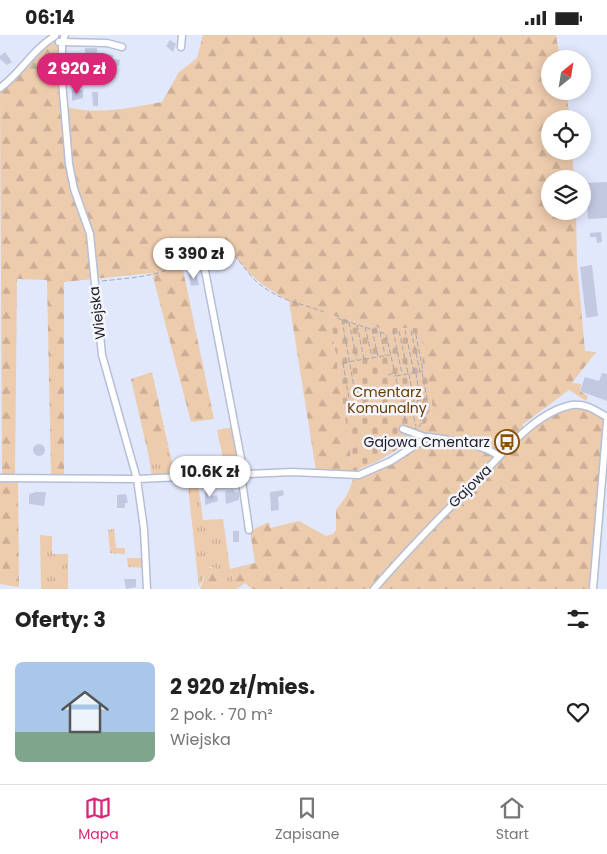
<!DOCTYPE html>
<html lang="pl">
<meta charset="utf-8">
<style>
body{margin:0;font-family:Poppins,sans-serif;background:#f6f6f6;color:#222;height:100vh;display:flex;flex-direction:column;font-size:19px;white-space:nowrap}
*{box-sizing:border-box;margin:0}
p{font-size:16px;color:#767676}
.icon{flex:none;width:28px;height:28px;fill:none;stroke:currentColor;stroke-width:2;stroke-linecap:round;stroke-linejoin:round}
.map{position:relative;height:554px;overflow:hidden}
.side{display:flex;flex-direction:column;background:#fff;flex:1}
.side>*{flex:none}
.needle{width:32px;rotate:30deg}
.fabs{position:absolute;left:541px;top:15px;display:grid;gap:10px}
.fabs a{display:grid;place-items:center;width:50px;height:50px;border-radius:50%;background:#fff;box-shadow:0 2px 12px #0003;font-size:25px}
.price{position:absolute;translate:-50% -42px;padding:0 11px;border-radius:18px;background:#fff;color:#222;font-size:16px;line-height:32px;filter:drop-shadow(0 1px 2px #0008)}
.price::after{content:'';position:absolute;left:50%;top:30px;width:15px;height:11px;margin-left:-8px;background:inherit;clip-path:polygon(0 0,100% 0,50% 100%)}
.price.on{background:#db2777;color:#fff}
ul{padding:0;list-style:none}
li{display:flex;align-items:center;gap:15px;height:125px;padding:0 15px}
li+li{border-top:1px solid #e0e0e0}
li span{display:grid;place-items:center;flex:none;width:140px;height:100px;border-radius:8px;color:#555}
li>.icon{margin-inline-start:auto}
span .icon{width:60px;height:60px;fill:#fffc;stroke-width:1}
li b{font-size:21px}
h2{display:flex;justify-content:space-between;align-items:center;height:60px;padding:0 15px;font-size:21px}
.status{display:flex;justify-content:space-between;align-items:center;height:35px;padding:0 25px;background:#fff;direction:ltr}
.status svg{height:14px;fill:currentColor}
.tab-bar{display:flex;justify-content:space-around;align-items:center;height:70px;border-top:1px solid #e0e0e0;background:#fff;font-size:14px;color:#767676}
.tab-bar a{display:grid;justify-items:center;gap:2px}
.tab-bar .on{color:#db2777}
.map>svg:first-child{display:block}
.grass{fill:url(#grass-tufts)}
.forest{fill:url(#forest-firs)}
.cemetery{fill:url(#cemetery-stones)}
.garden{fill:#edcbad}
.building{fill:#c2c9e1}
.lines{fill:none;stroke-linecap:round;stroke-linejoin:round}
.minor-casing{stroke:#b6bed6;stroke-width:9}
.path{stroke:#a2a7b7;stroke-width:1;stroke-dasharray:5 2.5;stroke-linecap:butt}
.minor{stroke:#fff;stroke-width:6}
.labels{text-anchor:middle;stroke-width:5;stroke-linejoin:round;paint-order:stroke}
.street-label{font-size:14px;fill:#191c25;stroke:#f4f6fb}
.park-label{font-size:14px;fill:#663a04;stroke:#f4f6fb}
.poi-label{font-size:14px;fill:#191c25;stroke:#f4f6fb;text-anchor:end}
</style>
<div class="status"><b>06:14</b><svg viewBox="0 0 49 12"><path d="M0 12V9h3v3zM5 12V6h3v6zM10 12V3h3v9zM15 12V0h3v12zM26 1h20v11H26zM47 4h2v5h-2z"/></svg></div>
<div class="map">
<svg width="607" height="554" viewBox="0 0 607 554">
<defs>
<pattern id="grass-tufts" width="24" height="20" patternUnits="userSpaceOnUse" patternTransform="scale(1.25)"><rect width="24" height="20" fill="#edcbad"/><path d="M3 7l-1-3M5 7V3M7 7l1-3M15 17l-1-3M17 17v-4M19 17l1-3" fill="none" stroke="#cbae95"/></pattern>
<pattern id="forest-firs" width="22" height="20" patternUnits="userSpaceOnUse" patternTransform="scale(1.25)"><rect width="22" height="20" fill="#edcbad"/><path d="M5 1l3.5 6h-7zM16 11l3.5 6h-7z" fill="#cbae95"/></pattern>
<pattern id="cemetery-stones" width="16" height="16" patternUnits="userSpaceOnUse" patternTransform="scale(1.25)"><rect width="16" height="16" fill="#edcbad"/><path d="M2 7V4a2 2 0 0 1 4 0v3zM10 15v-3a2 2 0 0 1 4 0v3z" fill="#cbae95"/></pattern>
</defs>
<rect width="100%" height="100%" fill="#e2e8fc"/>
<path class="grass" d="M 168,410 L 175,440 L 152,442 L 148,418 Z
M 197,442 L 203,485 L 223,484 L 230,534 L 237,554 L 223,554 L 215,533 L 209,532 L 199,552 L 187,443 Z
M 114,494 L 116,513 L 125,513 L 125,519 L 110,518 L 108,495 Z
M 139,494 L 143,494 L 147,533 L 128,532 L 127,523 L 142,523 Z
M 40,500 L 52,501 L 52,519 L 68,519 L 68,554 L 41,554 Z"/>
<path class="forest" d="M 203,0 L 556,0 L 560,24 L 550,24 L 550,56 L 566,56 L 570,84 L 550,84 L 550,116 L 572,116 L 574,144 L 550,144 L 550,176 L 576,176 L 577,228 L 585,316 L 596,317 L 572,348 L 581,349 L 580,356 L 588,361 L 586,366 L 569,355 L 522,390 L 525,393 L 498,417 L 421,397 L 433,375 L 419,294 L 379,293 L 330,280 L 353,437 L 316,436 L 289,266 C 278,259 266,253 256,244 C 224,215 227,192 181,225 L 214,384 L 191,387 L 152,238 L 64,247 L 64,442 L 51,442 L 47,245 L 17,244 L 15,440 L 2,442 L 0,55 L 43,14 L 55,7 L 60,10 L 67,72 C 99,80 129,73 162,67 L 179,37 L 197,23 Z
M 152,337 L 168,410 L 148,418 L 131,344 Z
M 575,373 L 588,375 L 605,384 L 591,554 L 378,554 C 408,520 440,487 472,454 C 502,424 533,382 575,373 Z
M 429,405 L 458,409 L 496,421 L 435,482 L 370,554 L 252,554 L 245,548 L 237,554 L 230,534 L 255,528 L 250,496 L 269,487 L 270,493 L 299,486 L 326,501 L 333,499 L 336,495 L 336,475 L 347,460 L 354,442 Z
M 0,444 L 18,444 L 19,552 L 0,549 Z
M 209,530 L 209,533 L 215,533 L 223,554 L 200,554 Z"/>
<path class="cemetery" d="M 330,280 L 379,293 L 419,293 L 433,375 L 415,408 L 411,406 L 378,426 L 353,437 Z"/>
<path class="garden" d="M 234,392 L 240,436 L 226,438 L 217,395 Z"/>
<path class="building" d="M 170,5 L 176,9 L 173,17 L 166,11 Z
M 85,13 L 97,13 L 97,19 L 85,18 Z
M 5,17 L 12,27 L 7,30 L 0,24 L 0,21 Z
M 108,19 L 113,20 L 113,24 L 120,25 L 119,31 L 103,29 Z
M 72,55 L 83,55 L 83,63 L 72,66 Z
M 92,57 L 98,57 L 98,71 L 93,71 Z
M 607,147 L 607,183 L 588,184 L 586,148 Z
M 601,197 L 602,207 L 597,208 L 596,202 L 590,202 L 590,198 Z
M 592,230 L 598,281 L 586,283 L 580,232 Z
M 196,238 L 199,250 L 191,251 L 188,239 Z
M 602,338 L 607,339 L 607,366 L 580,356 L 585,342 L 599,346 Z
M33 415a6 6 0 1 1 12 0a6 6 0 1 1-12 0Z
M 205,455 L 212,461 L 217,460 L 218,466 L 205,470 Z
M 234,455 L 234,457 L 239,457 L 239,465 L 226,469 L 225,456 Z
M 283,455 L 284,460 L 278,462 L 279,475 L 271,476 L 270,457 Z
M 36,457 L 46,457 L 44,471 L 29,469 L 29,459 Z
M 126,459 L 128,468 L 125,468 L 125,473 L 117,473 L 117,460 Z
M 233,496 L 239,496 L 239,507 L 233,507 Z
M 124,544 L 136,544 L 136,552 L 126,554 Z"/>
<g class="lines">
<defs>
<path id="minor" d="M 65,0 L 62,8 L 62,46 L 69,129 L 74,154 L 90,199 L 102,320 L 137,444 L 144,494 L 147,554
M 59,7 L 107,8 L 122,12
M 181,12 L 182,0
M 0,53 C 21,38 32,15 55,1
M 203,225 L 244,439
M 403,394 L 425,402
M 241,439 L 249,495
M 0,443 L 137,444 L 292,437 L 359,440 L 391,426 L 428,402 C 444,404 489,410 499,422
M 374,554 C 406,517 440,482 474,448 C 500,422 534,377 572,370 C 586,368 596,376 607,382
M 593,554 L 607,386"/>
</defs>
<use href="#minor" class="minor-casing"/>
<path class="path" d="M 102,246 C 129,243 154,242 180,230 C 192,224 201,209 216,211 C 235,213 245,237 258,248 C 282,267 298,267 324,277
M 337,283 L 386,299 L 406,388
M 342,285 L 358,375
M 349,287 L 357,325
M 357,290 L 364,324
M 365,292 L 372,322
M 372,294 L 378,322
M 393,295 L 402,339
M 405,295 L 414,337
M 399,296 L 408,338
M 411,296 L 420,336
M 380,297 L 385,320
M 342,328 L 390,320
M 343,328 L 351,376
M 416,338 L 420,365
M 409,339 L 414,366
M 388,340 L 394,338
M 396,341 L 423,336 L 415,295
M 417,366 L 421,387
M 410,367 L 416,391
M 402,369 L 425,364
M 419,392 L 429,375 L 422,337"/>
<use href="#minor" class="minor"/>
</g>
<defs>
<symbol id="bus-ring" viewBox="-11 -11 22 22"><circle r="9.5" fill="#f4f6fb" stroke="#8a5109" stroke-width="1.5"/><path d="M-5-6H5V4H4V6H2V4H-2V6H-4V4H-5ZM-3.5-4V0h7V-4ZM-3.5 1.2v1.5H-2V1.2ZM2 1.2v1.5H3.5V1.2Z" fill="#8a5109"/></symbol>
</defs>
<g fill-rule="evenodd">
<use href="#bus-ring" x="493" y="393" width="28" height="28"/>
</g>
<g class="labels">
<g class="street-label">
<text transform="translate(97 278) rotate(-97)" y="5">Wiejska</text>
<text transform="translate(470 451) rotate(-45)" y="5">Gajowa</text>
</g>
<g class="park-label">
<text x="387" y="362">Cmentarz<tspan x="387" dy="16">Komunalny</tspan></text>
</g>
<g class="poi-label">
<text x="490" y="412">Gajowa Cmentarz</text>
</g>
</g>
</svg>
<div class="fabs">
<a><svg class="needle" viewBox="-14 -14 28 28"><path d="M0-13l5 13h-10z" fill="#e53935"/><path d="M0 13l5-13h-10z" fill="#767676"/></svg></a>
<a><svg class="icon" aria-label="locate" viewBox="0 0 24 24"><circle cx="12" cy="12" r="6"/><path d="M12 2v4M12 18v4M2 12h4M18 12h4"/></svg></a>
<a><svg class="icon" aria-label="layers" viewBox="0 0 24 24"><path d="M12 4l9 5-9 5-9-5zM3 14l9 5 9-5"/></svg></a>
</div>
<b class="price on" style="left:77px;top:60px">2 920 zł</b>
<b class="price" style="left:194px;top:245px">5 390 zł</b>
<b class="price" style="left:210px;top:463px">10.6K zł</b>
</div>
<section class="side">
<h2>Oferty: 3<svg class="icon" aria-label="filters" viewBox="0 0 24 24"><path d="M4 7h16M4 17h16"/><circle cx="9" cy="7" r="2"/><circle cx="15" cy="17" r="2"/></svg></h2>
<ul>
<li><span style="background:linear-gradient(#a9c7e8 70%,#7fa58c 0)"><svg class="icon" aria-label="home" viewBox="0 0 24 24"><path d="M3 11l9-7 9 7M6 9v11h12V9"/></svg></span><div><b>2 920 zł/mies.</b><p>2 pok. · 70 m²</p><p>Wiejska</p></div><svg class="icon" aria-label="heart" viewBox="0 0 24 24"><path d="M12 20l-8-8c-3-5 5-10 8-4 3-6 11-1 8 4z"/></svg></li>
</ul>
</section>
<nav class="tab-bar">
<a class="on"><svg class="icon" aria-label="map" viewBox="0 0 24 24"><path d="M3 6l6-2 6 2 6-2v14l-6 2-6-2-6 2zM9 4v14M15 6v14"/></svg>Mapa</a>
<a><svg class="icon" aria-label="saved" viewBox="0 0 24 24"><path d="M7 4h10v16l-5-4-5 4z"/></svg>Zapisane</a>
<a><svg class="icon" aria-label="home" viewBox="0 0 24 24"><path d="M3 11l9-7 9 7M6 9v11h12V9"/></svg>Start</a>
</nav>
